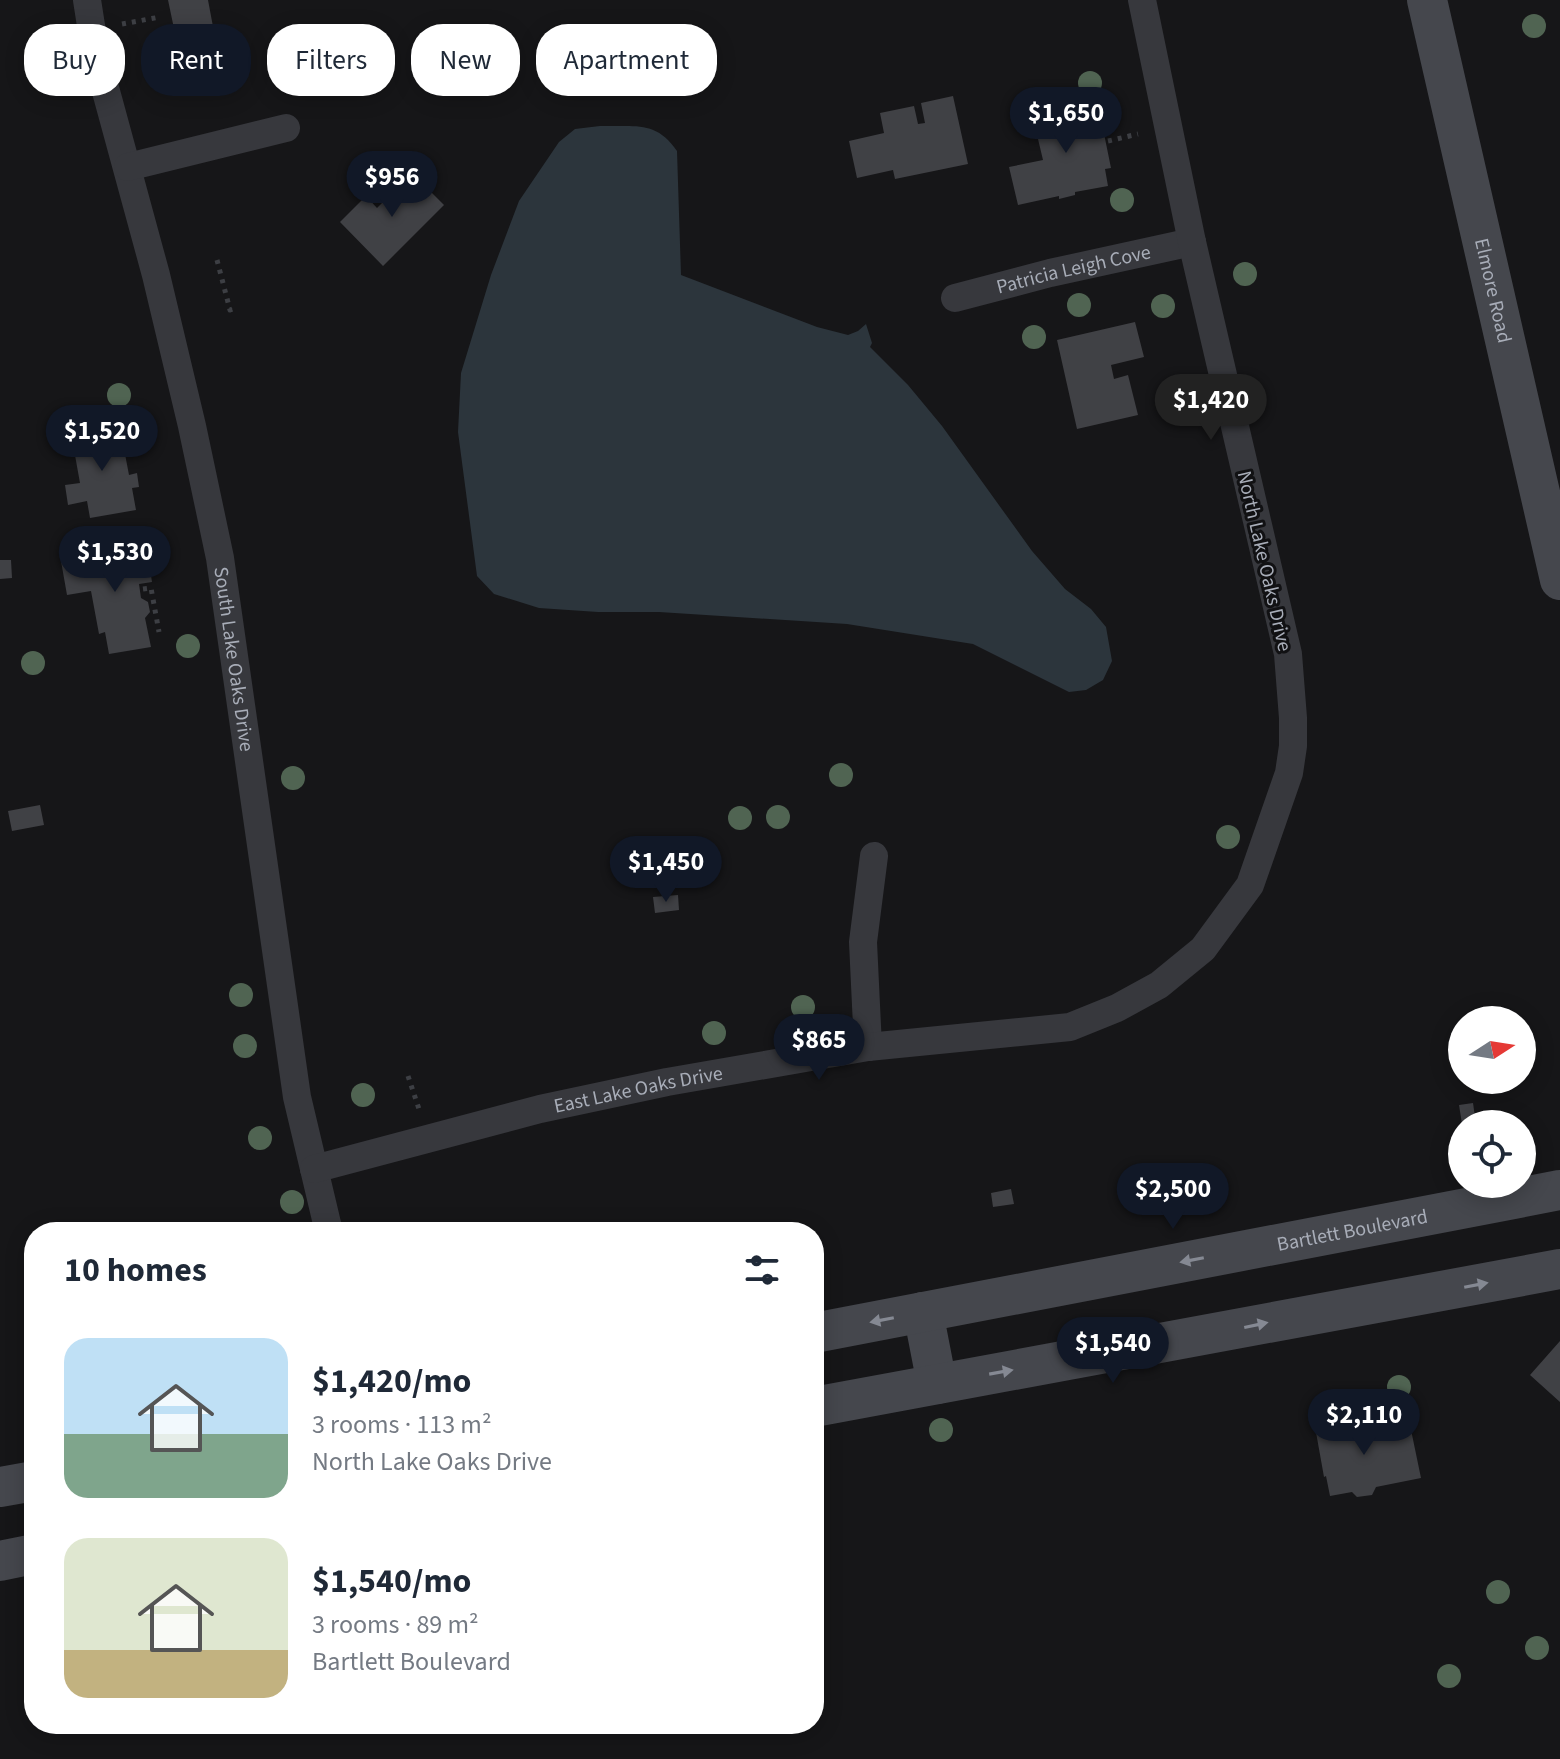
<!DOCTYPE html>
<meta charset="utf-8">
<style>
body{margin:0;font-family:"Source Sans 3",sans-serif;background:#f6f6f7;color:#1f2937;height:100vh;display:flex;flex-direction:column;font-size:30px;white-space:nowrap}
*{box-sizing:border-box;margin:0}
p{font-size:26px;color:#747a83}
.icon{flex:none;width:44px;height:44px;fill:none;stroke:currentColor;stroke-width:2;stroke-linecap:round;stroke-linejoin:round}
.map{position:relative;flex:1;overflow:hidden}
.side{position:absolute;left:24px;top:1222px;width:800px;height:512px;display:flex;flex-direction:column;background:#fff;border-radius:32px;box-shadow:0 4px 20px #0003}
.side>*{flex:none}
.guide{position:absolute;left:24px;top:24px;width:800px;height:72px;display:flex;gap:16px}
.needle{width:52px;rotate:78deg}
.controls{position:absolute;left:1448px;top:1006px;display:grid;gap:16px}
.controls a{display:grid;place-items:center;width:88px;height:88px;border-radius:50%;background:#fff;box-shadow:0 4px 20px #0003;font-size:40px}
.price{position:absolute;translate:-50% -68px;padding:0 18px;border-radius:28px;background:#111827;color:#fff;font-size:26px;line-height:52px;filter:drop-shadow(0 2px 4px #0008)}
.price::after{content:'';position:absolute;left:50%;top:48px;width:24px;height:18px;margin-left:-12px;background:inherit;clip-path:polygon(0 0,100% 0,50% 100%)}
.price.current{background:#222;color:#fff}
ul{padding:0;list-style:none}
li{display:flex;align-items:center;gap:24px;height:200px;padding:0 40px}
li span{display:grid;place-items:center;flex:none;width:224px;height:160px;border-radius:24px;color:#555}
li>.icon{margin-inline-start:auto}
span .icon{width:96px;height:96px;fill:#fffc;stroke-width:1}
li b{font-size:34px}
h2{display:flex;justify-content:space-between;align-items:center;height:96px;padding:0 40px;font-size:34px}
.chip{padding:0 28px;border-radius:32px;background:#fff;box-shadow:0 4px 20px #0003;font-size:28px;line-height:72px}
.chip.current{background:#111827;color:#fff}
.map>svg:first-child{display:block}
.water{fill:#2c353c}
.building{fill:#404145}
.lines{fill:none;stroke-linecap:round;stroke-linejoin:round}
.path{stroke:#3d3f44;stroke-width:5;stroke-dasharray:4 6;stroke-linecap:butt}
.street{stroke:#37383d;stroke-width:28}
.secondary{stroke:#45474d;stroke-width:40}
.tree{fill:#506452}
.oneway{fill:#858993}
.labels{text-anchor:middle;stroke-width:6;stroke-linejoin:round;paint-order:stroke}
.street-label{font-size:20px;fill:#a8adb8;stroke:#111113}
</style>
<div class="map">
<svg width="1560" height="1759" viewBox="0 0 1560 1759">
<rect width="100%" height="100%" fill="#161618"/>
<path class="water" d="M 600,126 C 635,127 656,120 677,151 L 681,275 L 817,327 L 848,335 L 858,331 L 866,324 L 872,343 L 870,347 L 908,385 L 942,426 L 1032,551 L 1065,589 L 1091,609 L 1106,627 L 1112,661 L 1103,680 L 1086,690 L 1069,692 L 973,644 L 847,624 L 659,612 L 598,612 L 539,608 L 494,594 L 477,576 L 458,432 L 461,373 L 491,275 L 519,201 L 559,142 L 575,129 Z"/>
<path class="building" d="M 168,0 L 208,0 L 214,32 L 176,38 Z
M 953,96 L 968,164 L 895,179 L 893,170 L 857,178 L 849,141 L 884,133 L 880,113 L 914,106 L 918,124 L 925,123 L 921,103 Z
M 1089,96 L 1093,115 L 1100,114 L 1111,168 L 1105,169 L 1108,186 L 1075,192 L 1075,195 L 1059,199 L 1059,196 L 1018,205 L 1009,167 L 1043,160 L 1038,139 L 1051,136 L 1045,105 Z
M 412,173 L 444,205 L 383,266 L 340,222 L 366,196 L 377,208 Z
M 1135,322 L 1144,357 L 1111,365 L 1114,379 L 1128,375 L 1138,415 L 1077,429 L 1057,340 Z
M 116,424 L 121,455 L 125,454 L 129,475 L 137,473 L 139,487 L 132,488 L 136,510 L 90,518 L 87,501 L 68,505 L 65,485 L 80,483 L 71,433 Z
M 146,544 L 152,582 L 139,584 L 141,598 L 148,602 L 150,612 L 145,618 L 151,647 L 109,654 L 105,632 L 99,634 L 91,591 L 67,595 L 61,561 Z
M 0,560 L 11,560 L 12,578 L 0,579 Z
M 40,805 L 44,825 L 12,831 L 8,811 Z
M 678,895 L 679,910 L 655,913 L 653,897 Z
M 1473,1103 L 1476,1124 L 1462,1124 L 1459,1105 Z
M 1011,1189 L 1014,1204 L 993,1207 L 991,1193 Z
M 1560,1341 L 1560,1402 L 1530,1375 Z
M 1348,1413 L 1353,1438 L 1375,1433 L 1376,1437 L 1386,1435 L 1385,1430 L 1410,1425 L 1421,1478 L 1376,1487 L 1372,1495 L 1357,1497 L 1352,1492 L 1330,1496 L 1326,1476 L 1324,1477 L 1314,1421 Z"/>
<g class="lines">
<path class="path" d="M 122,24 L 160,17
M 1108,141 L 1138,134
M 217,260 L 230,310 L 235,308
M 143,589 L 151,588 L 159,632
M 408,1076 L 419,1109"/>
<g class="street">
<path id="s1" d="M 87,0 L 95,51 L 156,275 L 192,426 L 220,558 L 297,1097 L 329,1232"/>
<path d="M 128,167 L 286,128"/>
<path id="s2" d="M 955,298 L 1050,273 L 1192,242"/>
<path d="M 868,1047 L 863,942 L 874,856"/>
<path id="s3" d="M 314,1169 L 540,1109 L 667,1082 L 868,1047 L 1070,1027 L 1117,1008 L 1159,985 L 1203,949 L 1250,885 L 1289,773 L 1293,746 L 1293,718 L 1288,654 L 1192,242 L 1142,0"/>
</g>
<g class="secondary">
<path id="s4" d="M 1427,0 L 1560,580"/>
<path d="M 923,1312 L 937,1384"/>
<path id="s5" d="M 814,1333 L 1560,1190"/>
<path d="M 814,1407 L 1560,1269"/>
<path d="M 0,1487 L 34,1481"/>
<path d="M 0,1561 L 34,1554"/>
</g>
</g>
<g class="tree">
<circle cx="1534" cy="26" r="12"/>
<circle cx="60" cy="75" r="12"/>
<circle cx="196" cy="78" r="12"/>
<circle cx="1090" cy="83" r="12"/>
<circle cx="370" cy="166" r="12"/>
<circle cx="1122" cy="200" r="12"/>
<circle cx="1245" cy="274" r="12"/>
<circle cx="1079" cy="305" r="12"/>
<circle cx="1163" cy="306" r="12"/>
<circle cx="1034" cy="337" r="12"/>
<circle cx="119" cy="395" r="12"/>
<circle cx="188" cy="646" r="12"/>
<circle cx="33" cy="663" r="12"/>
<circle cx="841" cy="775" r="12"/>
<circle cx="293" cy="778" r="12"/>
<circle cx="778" cy="817" r="12"/>
<circle cx="740" cy="818" r="12"/>
<circle cx="1228" cy="837" r="12"/>
<circle cx="241" cy="995" r="12"/>
<circle cx="803" cy="1007" r="12"/>
<circle cx="714" cy="1033" r="12"/>
<circle cx="245" cy="1046" r="12"/>
<circle cx="363" cy="1095" r="12"/>
<circle cx="260" cy="1138" r="12"/>
<circle cx="292" cy="1202" r="12"/>
<circle cx="1399" cy="1387" r="12"/>
<circle cx="941" cy="1430" r="12"/>
<circle cx="1498" cy="1592" r="12"/>
<circle cx="1537" cy="1648" r="12"/>
<circle cx="1449" cy="1676" r="12"/>
</g>
<defs><path id="oneway-solid" d="M-6-.8H1V-3.2L6.5 0L1 3.2V.8H-6Z" transform="scale(2)"/></defs>
<g class="oneway">
<use href="#oneway-solid" transform="translate(1192 1260) rotate(169)"/>
<use href="#oneway-solid" transform="translate(1476 1285) rotate(-11)"/>
<use href="#oneway-solid" transform="translate(882 1320) rotate(169)"/>
<use href="#oneway-solid" transform="translate(1256 1325) rotate(-12)"/>
<use href="#oneway-solid" transform="translate(1001 1372) rotate(-10)"/>
</g>
<g class="labels">
<g class="street-label">
<text dy="7" stroke="none"><textPath href="#s2" startOffset="122">Patricia Leigh Cove</textPath></text>
<text dy="7" stroke="none"><textPath href="#s4" startOffset="298">Elmore Road</textPath></text>
<text transform="translate(1265 561) rotate(77)" y="7">North Lake Oaks Drive</text>
<text dy="7" stroke="none"><textPath href="#s1" startOffset="676">South Lake Oaks Drive</textPath></text>
<text dy="7" stroke="none"><textPath href="#s3" startOffset="334">East Lake Oaks Drive</textPath></text>
<text dy="7" stroke="none"><textPath href="#s5" startOffset="548">Bartlett Boulevard</textPath></text>
</g>
</g>
</svg>
<div class="controls">
<a><svg class="needle" viewBox="-14 -14 28 28"><path d="M0-13l5 13h-10z" fill="#e53935"/><path d="M0 13l5-13h-10z" fill="#747a83"/></svg></a>
<a><svg class="icon" aria-label="locate" viewBox="0 0 24 24"><circle cx="12" cy="12" r="6"/><path d="M12 2v4M12 18v4M2 12h4M18 12h4"/></svg></a>
</div>
<b class="price" style="left:1066px;top:155px">$1,650</b>
<b class="price" style="left:392px;top:219px">$956</b>
<b class="price current" style="left:1211px;top:442px">$1,420</b>
<b class="price" style="left:102px;top:473px">$1,520</b>
<b class="price" style="left:115px;top:594px">$1,530</b>
<b class="price" style="left:666px;top:904px">$1,450</b>
<b class="price" style="left:819px;top:1082px">$865</b>
<b class="price" style="left:1173px;top:1231px">$2,500</b>
<b class="price" style="left:1113px;top:1385px">$1,540</b>
<b class="price" style="left:1364px;top:1457px">$2,110</b>
<div class="guide">
<a class="chip">Buy</a>
<a class="chip current">Rent</a>
<a class="chip">Filters</a>
<a class="chip">New</a>
<a class="chip">Apartment</a>
</div>
<section class="side">
<h2>10 homes<svg class="icon" aria-label="filters" viewBox="0 0 24 24"><path d="M4 7h16M4 17h16"/><circle cx="9" cy="7" r="2"/><circle cx="15" cy="17" r="2"/></svg></h2>
<ul>
<li><span style="background:linear-gradient(#bfe0f5 60%,#7fa58c 0)"><svg class="icon" aria-label="home" viewBox="0 0 24 24"><path d="M3 11l9-7 9 7M6 9v11h12V9"/></svg></span><div><b>$1,420/mo</b><p>3 rooms · 113 m²</p><p>North Lake Oaks Drive</p></div></li>
<li><span style="background:linear-gradient(#dfe7d0 70%,#c2b280 0)"><svg class="icon" aria-label="home" viewBox="0 0 24 24"><path d="M3 11l9-7 9 7M6 9v11h12V9"/></svg></span><div><b>$1,540/mo</b><p>3 rooms · 89 m²</p><p>Bartlett Boulevard</p></div></li>
</ul>
</section>
</div>
